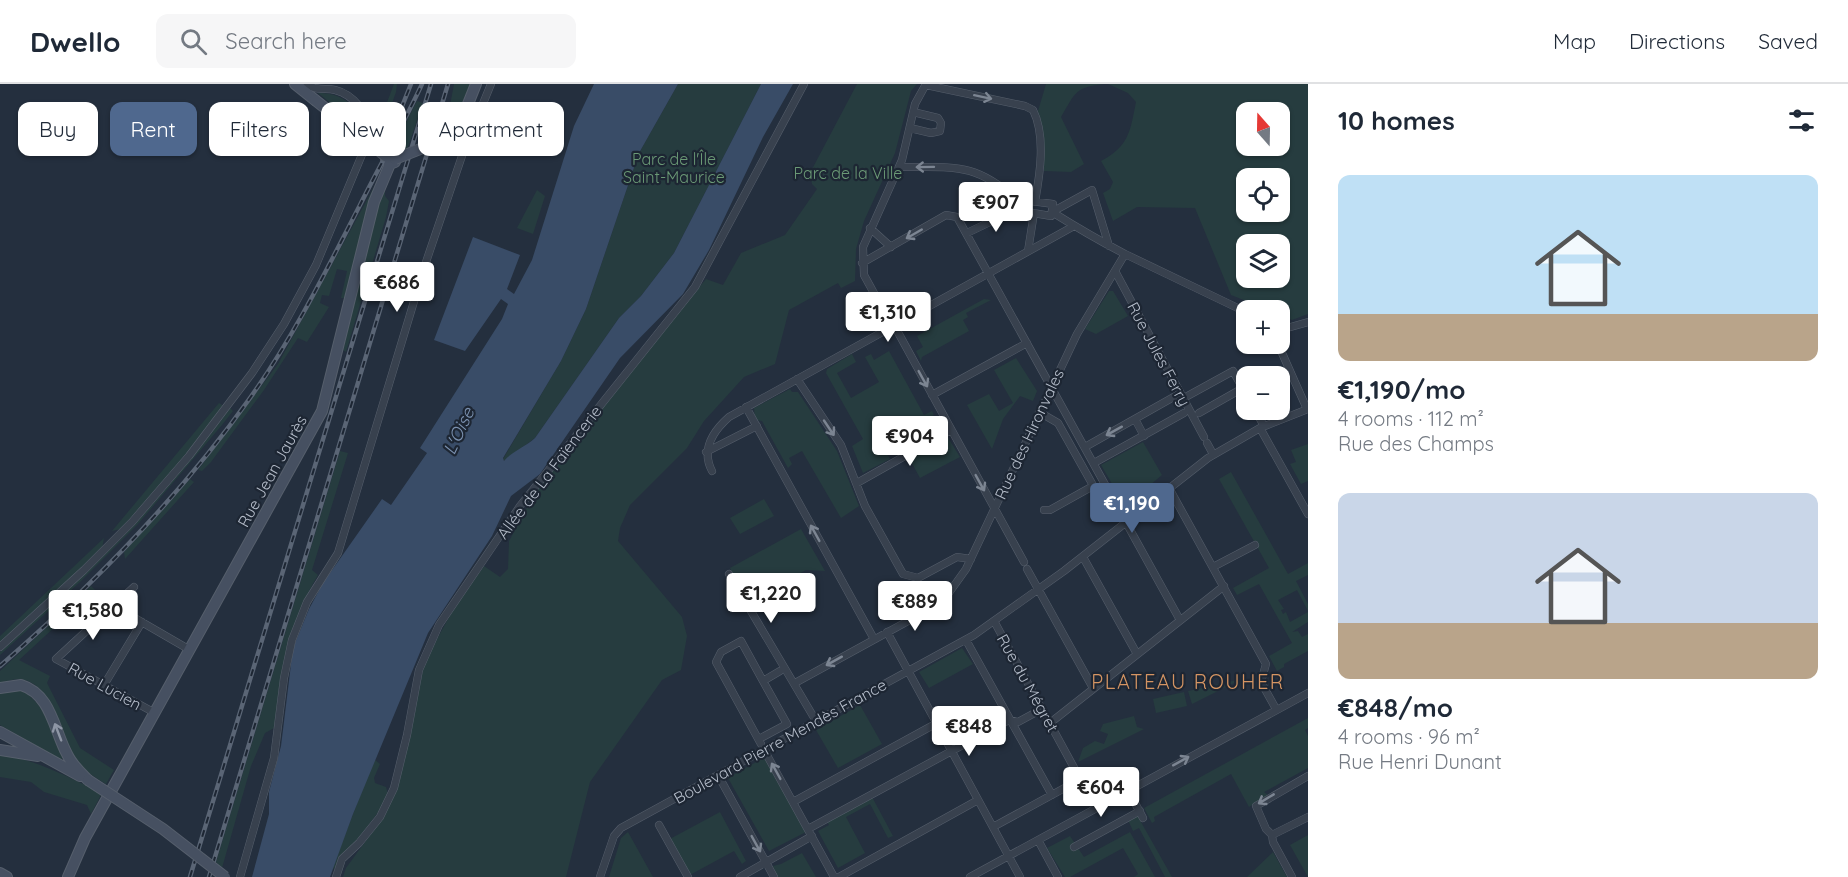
<!DOCTYPE html>
<meta charset="utf-8">
<style>
body{margin:0;font-family:Quicksand,sans-serif;background:#f6f6f7;color:#1f2937;height:100vh;display:flex;flex-direction:column;font-size:22px;white-space:nowrap}
*{box-sizing:border-box;margin:0}
p{font-size:20px;color:#747a83}
.icon{flex:none;width:33px;height:33px;fill:none;stroke:currentColor;stroke-width:2;stroke-linecap:round;stroke-linejoin:round}
.map{position:relative;flex:1;overflow:hidden}
.drawer{display:flex;flex-direction:column;background:#fff;width:540px}
.drawer>*{flex:none}
.top-card{position:absolute;left:18px;top:18px;width:570px;height:54px;display:flex;gap:12px}
.needle{width:39px;rotate:340deg}
.tools{position:absolute;left:1236px;top:18px;display:grid;gap:12px}
.tools a{display:grid;place-items:center;width:54px;height:54px;border-radius:12px;background:#fff;box-shadow:0 2px 4px #0004;font-size:30px}
.price{position:absolute;translate:-50% -51px;padding:0 14px;border-radius:6px;background:#fff;color:#222;font-size:20px;line-height:39px;filter:drop-shadow(0 2px 3px #0008)}
.price::after{content:'';position:absolute;left:50%;top:36px;width:18px;height:14px;margin-left:-9px;background:inherit;clip-path:polygon(0 0,100% 0,50% 100%)}
.price.current{background:#4f688e;color:#fff}
ul{padding:0;list-style:none}
li{display:grid;align-content:center;gap:12px;height:318px;padding:0 30px}
li span{display:grid;place-items:center;height:186px;border-radius:12px;color:#555}
li>.icon{margin-inline-start:auto}
span .icon{width:108px;height:108px;fill:#fffc;stroke-width:1}
li b{font-size:26px}
h2{display:flex;justify-content:space-between;align-items:center;height:72px;padding:0 30px;font-size:26px}
.tag{padding:0 21px;border-radius:12px;background:#fff;box-shadow:0 2px 4px #0004;font-size:21px;line-height:54px}
.tag.current{background:#4f688e;color:#fff}
header{display:flex;align-items:center;gap:36px;box-sizing:border-box;height:84px;padding:0 30px;background:#fff;border-bottom:2px solid #e0e1e3}
header strong{font-size:28px}
nav{display:flex;gap:33px;margin-inline-start:auto;font-size:21px}
.search{width:420px;height:54px;background:#f6f6f7;display:flex;align-items:center;gap:15px;box-sizing:border-box;padding:0 21px;border-radius:12px;color:#747a83;font-size:22px}
main{display:flex;flex:1;min-height:0}
.map>svg:first-child{display:block}
.green{fill:#263c3f;fill-rule:evenodd}
.water{fill:#394c67}
.lines{fill:none;stroke-linecap:round;stroke-linejoin:round}
.street-casing{stroke:#565f6c;stroke-width:8}
.secondary-casing{stroke:#565f6c;stroke-width:12}
.street{stroke:#38414e;stroke-width:7}
.secondary{stroke:#465061;stroke-width:10}
.rail-casing{stroke:#5a6575;stroke-width:4.5}
.rail{stroke:#1d2633;stroke-width:2;stroke-dasharray:7;stroke-linecap:butt}
.secondary-bridge-casing{stroke:#565f6c;stroke-width:12;stroke-linecap:butt}
.secondary-bridge{stroke:#465061;stroke-width:10}
.oneway{stroke:#7c8592}
.oneway2{stroke:#8e96a5}
.labels{text-anchor:middle;stroke-width:4.5;stroke-linejoin:round;paint-order:stroke}
.park-label{font-size:16px;fill:#6b9a76;stroke:#1d2633}
.street-label{font-size:16px;fill:#b4bcc9;stroke:#1d2633}
.water-label{font-size:18px;font-style:italic;fill:#7c92b1;stroke:#1d2633}
.quarter-label{font-size:20px;letter-spacing:1.5px;fill:#d59563;stroke:#1d2633}
</style>
<header>
<strong>Dwello</strong>
<div class="search"><svg class="icon" aria-label="search" viewBox="0 0 24 24"><circle cx="10" cy="10" r="6"/><path d="M15 15l6 6"/></svg>Search here</div>
<nav><a>Map</a><a>Directions</a><a>Saved</a></nav>
</header>
<main>
<div class="map">
<svg width="1308" height="793" viewBox="0 0 1308 793">
<rect width="100%" height="100%" fill="#242f3e"/>
<path class="green" d="M 394,0 L 397,0 L 396,8 L 378,59 L 374,57 L 372,34 L 358,18 L 381,34 Z
M 454,0 L 470,0 L 459,28 L 445,48 Z
M 678,0 L 761,0 L 674,169 L 641,212 L 619,234 L 535,354 L 504,377 L 503,375 L 561,277 L 586,225 L 639,69 Z
M 857,0 L 917,0 L 911,7 L 895,69 L 864,137 L 856,165 L 855,197 L 841,204 L 838,199 L 789,226 L 775,280 L 744,293 L 704,337 L 687,364 L 630,421 L 620,444 L 618,457 L 682,533 L 687,552 L 681,586 L 662,596 L 590,698 L 566,793 L 343,793 L 346,784 L 384,732 L 398,699 L 425,577 L 453,526 L 484,482 L 500,493 L 508,485 L 509,457 L 536,407 L 611,309 L 706,195 L 723,201 L 741,169 L 785,151 L 817,105 L 812,100 L 810,89 Z
M 1046,0 L 1105,0 C 1075,3 1076,8 1061,33 L 1084,80 L 1071,88 L 1044,87 L 1043,54 L 1038,27 Z
M 1108,0 L 1308,0 L 1308,230 L 1292,236 L 1280,231 L 1280,226 L 1269,226 L 1231,211 L 1195,124 L 1137,123 L 1113,137 L 1103,109 L 1110,105 L 1113,98 L 1101,77 C 1129,62 1130,48 1136,18 L 1128,9 ZM 1246,28 L 1280,28 L 1280,62 L 1246,62 ZM 1246,94 L 1280,94 L 1280,128 L 1246,128 ZM 1246,160 L 1280,160 L 1280,194 L 1246,194 Z
M 318,9 C 341,9 351,19 365,35 L 367,39 L 363,45 Z
M 417,17 L 423,19 L 407,66 L 392,65 Z
M 374,103 L 347,214 L 341,214 L 347,187 L 337,185 L 329,212 L 322,211 L 320,219 L 329,223 L 307,258 L 298,254 L 264,306 L 211,378 L 202,387 L 198,386 L 278,280 Z
M 385,105 L 385,112 L 389,117 L 386,133 L 346,268 L 343,266 L 379,116 Z
M 537,106 L 545,112 L 533,150 L 517,144 Z
M 1109,207 L 1113,207 L 1128,232 L 1096,250 L 1085,245 Z
M 984,215 L 991,216 L 966,229 L 968,233 L 963,236 L 969,247 L 922,273 L 921,277 L 916,267 L 923,263 L 917,252 Z
M 889,267 L 924,331 L 932,327 L 934,331 L 882,360 L 890,375 L 863,389 L 852,362 L 863,355 L 826,289 L 827,285 L 852,270 L 856,278 L 837,289 L 851,314 L 879,298 L 865,273 L 871,270 L 874,276 Z
M 1016,274 L 1037,307 L 1033,317 L 1020,312 L 1003,335 L 992,365 L 967,321 L 989,310 L 999,327 L 1013,319 L 994,286 Z
M 790,305 L 792,308 L 798,308 L 837,367 L 859,422 L 841,434 L 802,367 L 789,374 L 792,380 L 788,384 L 762,337 L 755,336 L 754,324 Z
M 219,319 L 224,322 L 185,372 L 121,445 L 112,447 Z
M 230,324 L 233,327 L 222,341 L 138,440 L 80,498 L 0,571 L 0,568 L 121,455 L 169,401 Z
M 947,352 L 960,373 L 920,394 L 909,374 Z
M 1143,358 L 1162,391 L 1125,422 L 1101,381 Z
M 1308,360 L 1308,397 L 1301,400 L 1290,380 L 1296,378 L 1291,366 Z
M 340,367 L 348,369 L 312,486 L 318,491 C 290,538 278,589 276,643 L 265,649 L 251,682 L 222,784 L 216,778 Z
M 1231,388 L 1288,490 L 1308,479 L 1308,491 L 1296,497 L 1308,520 L 1308,527 L 1297,506 L 1278,516 L 1284,525 L 1281,526 L 1283,530 L 1286,528 L 1290,538 L 1308,528 L 1308,538 L 1292,548 L 1298,547 L 1302,553 L 1308,550 L 1308,567 L 1284,580 L 1284,583 L 1277,587 L 1269,572 L 1292,559 L 1259,500 L 1237,511 L 1233,504 L 1269,484 L 1219,395 Z
M 190,395 L 194,398 L 125,475 L 124,468 Z
M 764,415 L 774,432 L 740,450 L 730,434 Z
M 801,445 L 825,487 L 806,486 L 748,518 L 730,484 Z
M 104,454 L 102,465 L 0,560 L 0,552 Z
M 91,502 L 95,506 L 19,576 L 50,592 L 47,599 L 80,664 L 114,686 L 106,700 C 96,694 85,687 77,678 C 58,654 51,575 0,600 L 0,587 Z
M 962,564 L 973,580 L 929,604 L 919,588 Z
M 1242,595 L 1192,620 L 1188,607 Z
M 21,606 C 46,620 52,648 63,673 L 61,676 L 0,641 L 0,608 Z
M 1184,608 L 1187,622 L 1156,629 L 1153,615 Z
M 860,621 L 882,660 L 838,684 L 816,646 Z
M 1134,632 L 1137,643 L 1144,645 L 1078,678 L 1083,664 L 1095,657 L 1104,660 L 1108,650 L 1100,647 L 1103,640 Z
M 1308,634 L 1308,644 L 1305,646 L 1308,652 L 1308,684 L 1264,708 L 1268,711 L 1249,723 L 1231,690 L 1154,733 L 1155,737 L 1152,739 L 1144,724 Z
M 0,670 C 37,676 68,693 102,709 L 91,730 L 87,721 L 44,708 L 31,698 L 0,693 Z
M 765,673 L 806,748 L 769,767 L 728,694 Z
M 374,675 L 380,680 L 374,694 L 375,699 L 386,703 L 389,714 L 336,784 L 332,785 Z
M 871,711 L 893,752 L 888,754 L 870,720 L 846,733 L 865,769 L 838,784 L 818,747 L 829,741 L 826,735 Z
M 720,728 L 746,777 L 742,780 L 734,767 L 688,792 L 668,756 Z
M 1137,731 L 1172,793 L 1165,793 L 1139,744 L 1133,747 L 1128,736 Z
M 628,748 L 653,793 L 609,793 L 621,754 Z
M 1130,748 L 1155,793 L 1134,793 L 1138,790 L 1123,764 L 1070,793 L 1065,793 L 1047,764 L 1070,752 L 1084,773 Z
M 1308,751 L 1308,793 L 1290,761 Z
M 1273,768 L 1287,793 L 1247,793 Z
M 802,769 L 816,793 L 777,793 L 773,782 L 781,780 Z"/>
<path class="water" d="M 594,0 L 678,0 L 639,69 L 586,225 L 561,277 L 503,374 L 504,377 C 511,368 525,363 535,354 L 619,234 L 641,212 L 674,169 L 761,0 L 793,0 L 763,53 L 709,166 L 683,210 L 620,274 L 540,390 L 511,412 L 492,452 L 428,549 L 353,730 L 330,793 L 252,793 L 269,730 L 269,708 L 281,662 L 293,564 L 309,525 L 323,499 L 382,415 L 391,421 L 427,369 L 420,364 L 502,235 L 508,220 L 501,215 L 465,267 L 434,256 L 473,153 L 520,171 L 507,205 L 514,210 L 532,176 L 574,42 Z"/>
<g class="lines">
<defs>
<path id="street" d="M 926,1 L 1025,22 L 1033,26 C 1046,52 1040,90 1035,118
M 910,44 L 931,49 L 940,47 L 941,39 L 938,34 L 913,28
M 899,83 C 953,84 973,77 1016,115
M 1016,115 L 1053,120 L 1051,132 L 1015,126 Z
M 870,144 L 891,163
M 967,149 L 1015,126
M 1109,162 L 1092,106 L 1052,128 C 1076,143 1100,157 1125,170 L 1246,228
M 1028,167 L 1034,129
M 862,179 L 946,131 L 957,133 L 1180,536
M 1115,187 L 1204,353
M 894,241 L 1024,478
M 892,242 L 864,191 L 863,163 L 902,76 L 915,20 L 926,0
M 1280,246 L 1308,238
M 1278,260 L 1307,325
M 797,295 L 841,361 L 865,422 L 903,490 L 918,494 L 957,473 L 971,475
M 932,311 L 1027,259
M 1182,315 L 1233,287 L 1246,310
M 746,323 L 874,555
M 1255,326 L 1264,342
M 1039,328 L 1058,339 L 1108,428 L 1121,429
M 1199,329 L 1243,304
M 1135,335 L 1144,352
M 1260,344 L 1308,430
M 1207,359 L 1213,370
M 1085,363 L 1179,310
M 706,368 L 757,342
M 1094,379 L 1184,329
M 712,387 C 701,366 712,348 729,333 L 1074,142
M 857,399 L 951,346
M 1169,404 L 1266,580 L 1261,598 L 1276,625
M 1044,426 L 1050,426 L 1093,402
M 1083,473 L 1137,570
M 1213,483 L 1255,461
M 1027,485 L 1093,604
M 729,490 L 816,637
M 134,503 L 56,575 L 155,629
M 114,522 L 190,566
M 994,537 L 1096,724
M 887,548 L 1020,793
M 966,556 L 1052,711
M 0,563 L 84,486 L 132,438 L 189,372 L 252,289 L 284,240 L 316,181 L 371,49 C 371,32 353,10 335,6 C 325,4 316,7 307,0
M 795,599 L 930,525 L 946,513 L 966,485 L 1077,250 L 1125,170
M 104,601 L 142,538
M 1005,638 L 1010,636 L 1018,638 L 1042,625
M 1050,639 L 1224,502
M 759,655 L 787,640 L 763,597
M 761,660 L 716,578 L 721,568 L 741,557 L 763,597 L 780,587
M 763,664 L 834,793
M 718,691 L 774,793
M 1128,706 L 1143,734
M 793,718 L 937,639
M 659,741 L 688,793
M 993,743 L 1081,695
M 808,745 L 996,643
M 1272,751 L 1266,745 L 1256,722 L 1308,692
M 1272,751 L 1273,758 L 1292,793
M 1272,751 L 1308,733
M 1038,756 L 1058,793
M 1074,763 L 1140,727
M 240,793 L 274,674 L 284,594 L 292,556 L 307,518 L 338,469 L 425,181 L 464,66 L 491,0
M 336,793 L 342,775 L 359,759 L 380,733 L 394,704 L 407,651 L 419,586 L 439,541 L 520,422 L 695,203 L 804,0
M 600,793 L 614,752 L 621,744 L 974,551 L 1064,487 L 1208,374 L 1260,344 L 1308,325
M 740,793 L 812,752
M 839,793 L 978,716
M 970,793 L 1308,609"/>
<path id="secondary" d="M 295,0 L 315,16
M 464,30 L 476,0
M 0,604 L 21,601 C 51,610 54,646 67,670 C 72,681 80,688 88,696
M 0,648 L 80,692
M 0,666 L 38,672
M 0,789 L 7,793
M 68,793 L 85,754 L 322,327 L 374,118 L 390,80 L 395,78 L 392,71 L 386,75 L 390,80"/>
</defs>
<use href="#street" class="street-casing"/>
<use href="#secondary" class="secondary-casing"/>
<use href="#street" class="street"/>
<use href="#secondary" class="secondary"/>
<defs>
<path id="rail" d="M 401,25 L 411,0
M 0,582 C 92,502 179,414 250,314 C 293,254 326,187 360,121 C 380,81 403,41 422,0
M 190,793 L 431,0
M 209,793 L 448,0"/>
</defs>
<use href="#rail" class="rail-casing"/>
<use href="#rail" class="rail"/>
<defs>
<path id="secondary-bridge" d="M 315,16 L 387,73
M 395,75 L 443,56 L 464,30
M 88,696 L 163,745 L 225,793"/>
</defs>
<use href="#secondary-bridge" class="secondary-bridge-casing"/>
<use href="#secondary-bridge" class="secondary-bridge"/>
</g>
<defs><path id="oneway-shaft" d="M-6 0H5M1.5-3L5.5 0L1.5 3" fill="none" stroke-width="1.6" stroke-linecap="round" stroke-linejoin="round" transform="scale(1.5)"/></defs>
<g class="oneway">
<use href="#oneway-shaft" transform="translate(983 13) rotate(12)"/>
<use href="#oneway-shaft" transform="translate(925 83) rotate(179)"/>
<use href="#oneway-shaft" transform="translate(914 150) rotate(150)"/>
<use href="#oneway-shaft" transform="translate(923 295) rotate(61)"/>
<use href="#oneway-shaft" transform="translate(829 344) rotate(56)"/>
<use href="#oneway-shaft" transform="translate(1114 347) rotate(151)"/>
<use href="#oneway-shaft" transform="translate(980 399) rotate(61)"/>
<use href="#oneway-shaft" transform="translate(815 449) rotate(-119)"/>
<use href="#oneway-shaft" transform="translate(834 577) rotate(151)"/>
<use href="#oneway-shaft" transform="translate(1181 677) rotate(-29)"/>
<use href="#oneway-shaft" transform="translate(776 687) rotate(-119)"/>
<use href="#oneway-shaft" transform="translate(1266 715) rotate(149)"/>
<use href="#oneway-shaft" transform="translate(756 760) rotate(61)"/>
</g>
<use class="oneway2" href="#oneway-shaft" transform="translate(58 648) rotate(-111)"/>
<g class="labels">
<g class="park-label">
<text x="674" y="81">Parc de l'Île<tspan x="674" dy="18">Saint-Maurice</tspan></text>
<text x="848" y="95">Parc de la Ville</text>
</g>
<g class="street-label">
<text transform="translate(1159 270) rotate(62)" y="6">Rue Jules Ferry</text>
<text transform="translate(1029 350) rotate(-65)" y="6">Rue des Hironvales</text>
<text transform="translate(272 387) rotate(-61)" y="6">Rue Jean Jaurès</text>
<text transform="translate(549 388) rotate(-53)" y="6">Allée de La Faïencerie</text>
<text transform="translate(1028 599) rotate(61)" y="6">Rue du Mégret</text>
<text transform="translate(105 602) rotate(29)" y="6">Rue Lucien</text>
<text transform="translate(780 657) rotate(-29)" y="6">Boulevard Pierre Mendès France</text>
</g>
<g class="water-label">
<text transform="translate(459 347) rotate(-65)" y="6">L'Oise</text>
</g>
<g class="quarter-label">
<text x="1188" y="605">PLATEAU ROUHER</text>
</g>
</g>
</svg>
<div class="tools">
<a><svg class="needle" viewBox="-14 -14 28 28"><path d="M0-13l5 13h-10z" fill="#e53935"/><path d="M0 13l5-13h-10z" fill="#747a83"/></svg></a>
<a><svg class="icon" aria-label="locate" viewBox="0 0 24 24"><circle cx="12" cy="12" r="6"/><path d="M12 2v4M12 18v4M2 12h4M18 12h4"/></svg></a>
<a><svg class="icon" aria-label="layers" viewBox="0 0 24 24"><path d="M12 4l9 5-9 5-9-5zM3 14l9 5 9-5"/></svg></a>
<a>+</a>
<a>−</a>
</div>
<b class="price" style="left:996px;top:149px">€907</b>
<b class="price" style="left:397px;top:229px">€686</b>
<b class="price" style="left:888px;top:259px">€1,310</b>
<b class="price" style="left:910px;top:383px">€904</b>
<b class="price current" style="left:1132px;top:450px">€1,190</b>
<b class="price" style="left:771px;top:540px">€1,220</b>
<b class="price" style="left:915px;top:548px">€889</b>
<b class="price" style="left:93px;top:557px">€1,580</b>
<b class="price" style="left:969px;top:673px">€848</b>
<b class="price" style="left:1101px;top:734px">€604</b>
<div class="top-card">
<a class="tag">Buy</a>
<a class="tag current">Rent</a>
<a class="tag">Filters</a>
<a class="tag">New</a>
<a class="tag">Apartment</a>
</div>
</div>
<section class="drawer">
<h2>10 homes<svg class="icon" aria-label="filters" viewBox="0 0 24 24"><path d="M4 7h16M4 17h16"/><circle cx="9" cy="7" r="2"/><circle cx="15" cy="17" r="2"/></svg></h2>
<ul>
<li><span style="background:linear-gradient(#bfe0f5 75%,#b9a48a 0)"><svg class="icon" aria-label="home" viewBox="0 0 24 24"><path d="M3 11l9-7 9 7M6 9v11h12V9"/></svg></span><div><b>€1,190/mo</b><p>4 rooms · 112 m²</p><p>Rue des Champs</p></div></li>
<li><span style="background:linear-gradient(#c9d6e8 70%,#b9a48a 0)"><svg class="icon" aria-label="home" viewBox="0 0 24 24"><path d="M3 11l9-7 9 7M6 9v11h12V9"/></svg></span><div><b>€848/mo</b><p>4 rooms · 96 m²</p><p>Rue Henri Dunant</p></div></li>
</ul>
</section>
</main>
